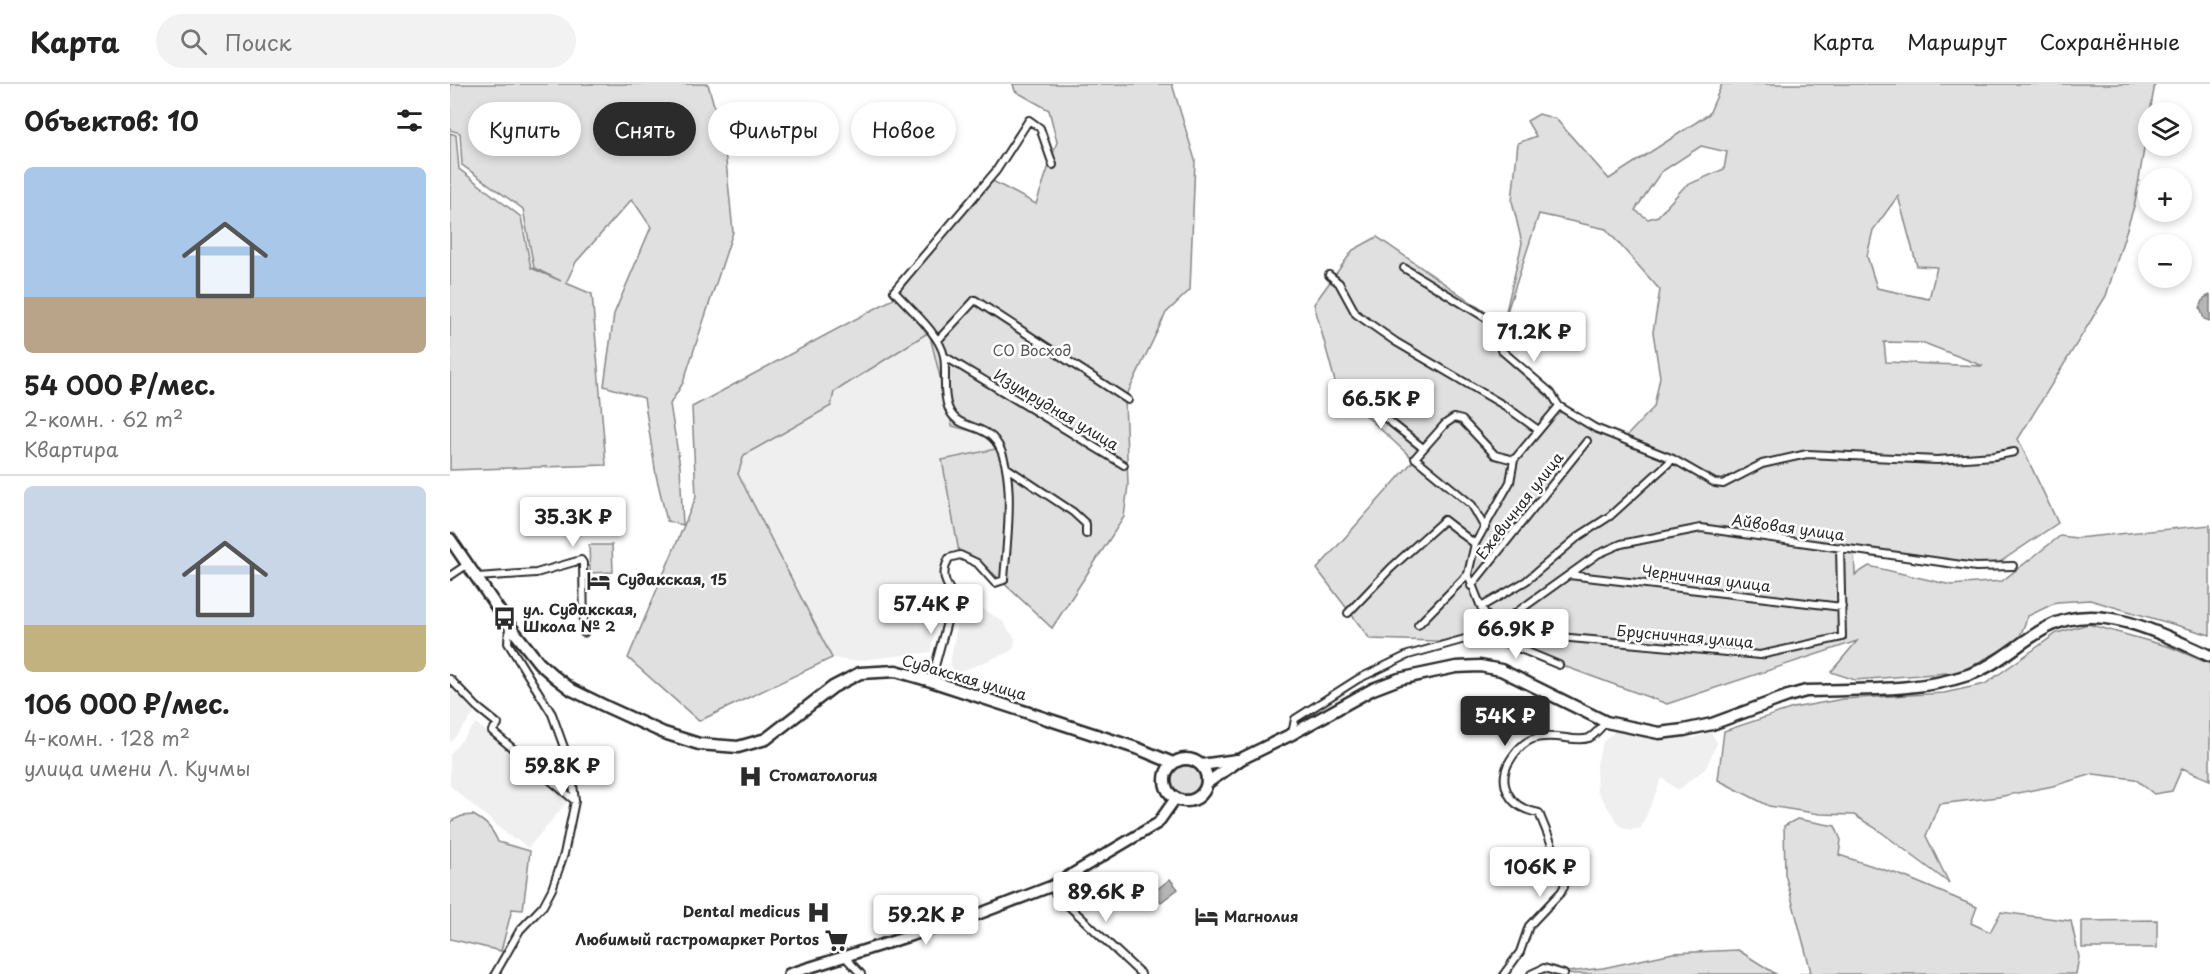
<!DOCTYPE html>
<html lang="ru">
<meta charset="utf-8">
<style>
body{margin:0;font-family:"Playpen Sans",sans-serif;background:#f2f2f2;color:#222;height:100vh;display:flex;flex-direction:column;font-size:22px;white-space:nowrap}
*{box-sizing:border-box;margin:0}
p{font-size:20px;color:#767676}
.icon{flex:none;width:33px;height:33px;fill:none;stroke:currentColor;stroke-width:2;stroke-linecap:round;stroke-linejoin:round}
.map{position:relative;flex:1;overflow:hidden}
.drawer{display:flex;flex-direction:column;background:#fff;width:450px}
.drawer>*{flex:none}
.top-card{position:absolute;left:18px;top:18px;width:570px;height:54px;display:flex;gap:12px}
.fabs{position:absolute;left:1688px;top:18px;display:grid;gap:12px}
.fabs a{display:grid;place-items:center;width:54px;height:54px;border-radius:50%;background:#fff;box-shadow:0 3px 9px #0003;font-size:30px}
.price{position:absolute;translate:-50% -51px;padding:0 14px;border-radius:6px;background:#fff;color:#222;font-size:20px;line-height:39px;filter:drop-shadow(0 2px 3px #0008)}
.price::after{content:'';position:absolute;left:50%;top:36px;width:18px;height:14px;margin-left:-9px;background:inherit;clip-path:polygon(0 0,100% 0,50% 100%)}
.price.on{background:#2b2b2b;color:#fff}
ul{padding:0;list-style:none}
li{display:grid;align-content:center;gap:12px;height:318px;padding:0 24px}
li+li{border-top:2px solid #e0e0e0}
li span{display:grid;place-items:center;height:186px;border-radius:9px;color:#555}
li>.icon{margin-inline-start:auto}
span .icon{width:108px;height:108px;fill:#fffc;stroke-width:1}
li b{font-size:26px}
h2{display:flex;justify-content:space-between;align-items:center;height:72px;padding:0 24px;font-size:26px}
.tag{padding:0 21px;border-radius:27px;background:#fff;box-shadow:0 3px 9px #0003;font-size:21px;line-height:54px}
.tag.on{background:#2b2b2b;color:#fff}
header{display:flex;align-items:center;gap:36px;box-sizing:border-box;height:84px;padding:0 30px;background:#fff;border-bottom:2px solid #e0e0e0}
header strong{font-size:28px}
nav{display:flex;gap:33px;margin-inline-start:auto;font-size:21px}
.search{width:420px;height:54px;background:#f2f2f2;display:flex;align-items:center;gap:15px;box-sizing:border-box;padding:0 21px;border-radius:33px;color:#767676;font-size:22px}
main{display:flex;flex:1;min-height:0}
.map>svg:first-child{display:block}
.built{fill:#efefef}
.green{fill:#e0e0e0;stroke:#868686;stroke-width:1.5;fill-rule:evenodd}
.water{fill:#b6b6b6;stroke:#7e7e7e;stroke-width:1.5}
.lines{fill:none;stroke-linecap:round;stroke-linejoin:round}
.street-casing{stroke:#2b2b2b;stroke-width:10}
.secondary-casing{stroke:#2b2b2b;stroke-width:14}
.primary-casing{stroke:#2b2b2b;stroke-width:15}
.street{stroke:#fff;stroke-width:6}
.secondary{stroke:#fff;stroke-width:9}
.primary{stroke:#fff;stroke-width:10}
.labels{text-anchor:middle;stroke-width:5;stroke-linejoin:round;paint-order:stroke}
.park-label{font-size:15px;fill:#585858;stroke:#fff}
.street-label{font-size:15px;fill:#2b2b2b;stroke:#fff}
.poi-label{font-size:15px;font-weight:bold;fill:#2b2b2b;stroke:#fff;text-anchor:start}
</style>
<header>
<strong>Карта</strong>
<div class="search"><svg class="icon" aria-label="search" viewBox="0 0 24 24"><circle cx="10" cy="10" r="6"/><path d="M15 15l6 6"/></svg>Поиск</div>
<nav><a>Карта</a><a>Маршрут</a><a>Сохранённые</a></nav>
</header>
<main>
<section class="drawer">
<h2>Объектов: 10<svg class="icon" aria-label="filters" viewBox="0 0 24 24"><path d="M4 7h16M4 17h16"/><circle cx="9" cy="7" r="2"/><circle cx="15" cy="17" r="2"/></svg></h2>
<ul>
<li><span style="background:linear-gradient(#a9c7e8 70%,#b9a48a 0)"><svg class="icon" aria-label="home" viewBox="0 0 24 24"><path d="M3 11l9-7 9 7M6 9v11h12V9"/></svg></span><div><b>54 000 ₽/мес.</b><p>2-комн. · 62 m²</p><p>Квартира</p></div></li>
<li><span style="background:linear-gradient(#c9d6e8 75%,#c2b280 0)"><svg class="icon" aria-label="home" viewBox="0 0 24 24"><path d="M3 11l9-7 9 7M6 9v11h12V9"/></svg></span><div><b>106 000 ₽/мес.</b><p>4-комн. · 128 m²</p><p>улица имени Л. Кучмы</p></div></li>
</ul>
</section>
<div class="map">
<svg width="1760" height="890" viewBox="0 0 1760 890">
<rect width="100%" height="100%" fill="#fff"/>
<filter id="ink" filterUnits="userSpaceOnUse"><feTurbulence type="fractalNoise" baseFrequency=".0167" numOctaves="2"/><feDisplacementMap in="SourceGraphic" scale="12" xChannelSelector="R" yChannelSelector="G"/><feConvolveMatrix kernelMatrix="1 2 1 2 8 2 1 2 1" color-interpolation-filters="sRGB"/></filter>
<g filter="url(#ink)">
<path class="built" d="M 480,248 L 546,365 L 492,376 L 509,468 L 497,473 L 481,568 L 403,577 L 382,574 L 288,390 L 294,371 L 381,323 L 384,308 Z
M 519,519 L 530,523 L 552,537 L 565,555 L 564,564 L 559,568 L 505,590 L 500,579 L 511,520 Z
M 0,603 L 25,629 L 0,659 Z
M 26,639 L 119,716 L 78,764 L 66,754 L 64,756 L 0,702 L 0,670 Z
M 1169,643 L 1244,654 L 1261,648 L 1267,659 L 1256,684 L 1228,706 L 1212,694 L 1191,744 L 1180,746 L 1170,742 L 1147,707 L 1146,682 L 1153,658 Z"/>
<path class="green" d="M 0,0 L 258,0 L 274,57 L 283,148 L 233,299 L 220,320 L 230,382 L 233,441 L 217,437 L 206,391 L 194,314 L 154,302 L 164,230 L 201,143 L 182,115 L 126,178 L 116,199 L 142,210 L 156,381 L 0,386 L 0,49 L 6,51 L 9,85 L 71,133 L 81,184 L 111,197 L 84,184 L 73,125 L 12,81 L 10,49 L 0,46 Z
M 563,0 L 722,0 L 745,76 L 740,206 L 716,229 L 675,315 L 678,401 L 674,433 L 602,544 L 531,478 L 509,468 L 492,376 L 546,365 L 540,352 L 502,342 L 479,248 L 384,308 L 381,322 L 294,371 L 288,390 L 382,574 L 249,637 L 178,574 L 246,413 L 242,323 L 445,214 L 537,94 L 586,120 L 607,58 L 599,26 L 565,7 Z
M 1272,0 L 1705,0 L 1700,28 L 1698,28 L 1698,41 L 1685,119 L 1656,212 L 1568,355 L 1608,439 L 1544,482 L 1404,463 L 1405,491 L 1419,482 L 1501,501 L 1552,497 L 1610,452 L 1627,454 L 1760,441 L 1760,551 L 1640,516 L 1607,518 L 1578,532 L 1570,552 L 1561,561 L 1510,588 L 1405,596 L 1381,588 L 1407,557 L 1217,620 L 1051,559 L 920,555 L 867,485 L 964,376 L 887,305 L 864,220 L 903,166 L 927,153 L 1053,240 L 1072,159 L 1062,117 L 1068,59 L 1086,52 L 1077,37 L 1089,30 L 1106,35 L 1159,95 L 1259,30 ZM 1251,62 L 1277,68 L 1274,85 L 1235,102 L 1208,132 L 1198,135 L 1185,126 L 1211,88 ZM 1448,112 L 1467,182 L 1487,183 L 1479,215 L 1427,204 L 1417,172 L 1423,146 ZM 1089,130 L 1156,145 L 1210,206 L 1203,248 L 1210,293 L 1204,323 L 1171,358 L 1113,327 L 1051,271 L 1053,240 ZM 1434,258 L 1474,259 L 1533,282 L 1436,278 Z
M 139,461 L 162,461 L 163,488 L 140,489 Z
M 1638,540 L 1720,563 L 1760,580 L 1760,696 L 1732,684 L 1722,707 L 1704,710 L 1685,695 L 1643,690 L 1603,702 L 1548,713 L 1489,720 L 1476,752 L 1499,799 L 1427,745 L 1404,731 L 1370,730 L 1319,722 L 1268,696 L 1274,647 L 1343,624 L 1393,615 L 1494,609 L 1535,600 L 1607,549 Z
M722 696a14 14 0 1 1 28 0a14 14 0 1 1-28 0Z
M 23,731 C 36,738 42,744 48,758 L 80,767 L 73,826 L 62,825 L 51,867 L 0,855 L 0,740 L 1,737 L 12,732 Z
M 1347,735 L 1385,742 L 1391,756 L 1389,771 L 1453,792 L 1527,823 L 1521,839 L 1540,848 L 1551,828 L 1621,837 L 1629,873 L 1626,890 L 1349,890 L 1361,888 L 1335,790 L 1334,742 Z
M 1707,836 L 1707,864 L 1632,864 L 1632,837 Z
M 1288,866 L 1326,890 L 1099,890 L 1153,884 L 1223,869 Z"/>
<path class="water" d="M 1760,211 L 1760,237 L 1754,235 L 1750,224 L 1754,214 Z
M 720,795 L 728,805 L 711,818 L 704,808 Z"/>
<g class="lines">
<defs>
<path id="street" d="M 954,184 L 1049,242 L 1051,266 L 1101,309 L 1109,322 L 1145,344 L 1223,375
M 879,191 L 889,199 L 906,230 L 946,258 L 1055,322 L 1087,345
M 488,256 L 525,216 L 678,316
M 494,272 L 674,381
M 889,320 L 908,316 L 914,317 L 973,364
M 557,384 L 623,428 L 636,440 L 636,450
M 1035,444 L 1022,421 L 965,374 L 995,340 L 1004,334 L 1012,336 L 1045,371 L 1064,376
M 1119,491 L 1392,523
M 0,492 L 18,480
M 27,493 L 86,489 L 131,476 L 133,479 L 134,549
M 1021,502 L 1137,357
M 1031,523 L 1018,490 L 1025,460 L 1060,398 L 1064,376 L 1109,322
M 898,529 L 941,484 L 994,436 L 1025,460
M 968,541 L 1018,490
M 1043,547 L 1053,538 L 1148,470 L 1171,460 L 1251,444 L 1526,483 L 1563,482
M 1043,547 L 1310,571 L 1392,553 L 1390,463
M 1043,547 L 1047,554 L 1051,557 L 1109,581
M 0,595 L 27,623 L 48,640 L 42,647 L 125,717
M 481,597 L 504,512 C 494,498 491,490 499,474 L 510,471 L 527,479 L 545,499 L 554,496 C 556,462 569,378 542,353 C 527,339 506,345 498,323 C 492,306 497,289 494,272 C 490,250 459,224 444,207 L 546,87 L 579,36 L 590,44 L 603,81
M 842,650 L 845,635 L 908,595 L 958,571 L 1015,555 L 1031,554 L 1043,547 L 1042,540 L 1031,523 L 1076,497 L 1129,452 L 1160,432 L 1223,375 L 1265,399 L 1273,400 L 1312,380 L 1357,370 L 1487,376 L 1544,372 L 1564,368
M 602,802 L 605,809 L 691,890
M 394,872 L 411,890
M 45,890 L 70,846 L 93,822 L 102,805 L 114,770 L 125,717 L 121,683 L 102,630 L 58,559 L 59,542
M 1054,890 L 1070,868 L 1079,842 L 1111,808 L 1114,803 L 1115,793 L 1089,729 C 1078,727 1065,722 1059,711 C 1053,700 1053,691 1058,680 C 1073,653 1087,650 1116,654 C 1122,655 1133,656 1139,654 C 1145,651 1151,643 1156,638
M 1081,890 L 1094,884 L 1114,890"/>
<path id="secondary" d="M 339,890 L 526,831 L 602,802 L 708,739 L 725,715"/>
<path id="primary" d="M 0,455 L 59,541 L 89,579 L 105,593 L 122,606 L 157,623 L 214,649 L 249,660 L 288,663 L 316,655 L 383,603 L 410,589 L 446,587 L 481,597 L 689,665 L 723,679
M715 696a21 21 0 1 1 42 0a21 21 0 1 1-42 0Z
M 751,681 L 787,676
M 757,699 L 791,675 L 842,650 L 923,605 L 949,595 L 1006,583 L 1030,582 L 1051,586 L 1156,638 L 1209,649 L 1234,646 L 1262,640 L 1338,612 L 1356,607 C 1410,605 1467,608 1518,591 C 1548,581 1569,558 1596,544 C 1648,515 1711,550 1760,572"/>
</defs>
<use href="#street" class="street-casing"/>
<use href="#secondary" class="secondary-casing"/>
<use href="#primary" class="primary-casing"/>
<use href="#street" class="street"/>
<use href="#secondary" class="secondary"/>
<use href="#primary" class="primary"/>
</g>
</g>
<defs>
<symbol id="hotel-bare" viewBox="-9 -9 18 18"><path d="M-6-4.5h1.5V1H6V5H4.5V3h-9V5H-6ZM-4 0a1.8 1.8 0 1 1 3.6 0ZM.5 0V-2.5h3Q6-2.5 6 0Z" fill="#2b2b2b" stroke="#fff" stroke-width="2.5" paint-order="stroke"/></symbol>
<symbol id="bus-bare" viewBox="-9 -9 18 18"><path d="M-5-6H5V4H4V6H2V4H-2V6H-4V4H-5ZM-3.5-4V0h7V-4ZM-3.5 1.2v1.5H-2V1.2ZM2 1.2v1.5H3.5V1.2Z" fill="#2b2b2b" stroke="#fff" stroke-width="2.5" paint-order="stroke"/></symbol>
<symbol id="hospital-bare" viewBox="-9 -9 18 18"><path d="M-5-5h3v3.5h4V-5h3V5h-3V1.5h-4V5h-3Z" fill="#2b2b2b" stroke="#fff" stroke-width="2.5" paint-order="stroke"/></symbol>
<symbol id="supermarket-bare" viewBox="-9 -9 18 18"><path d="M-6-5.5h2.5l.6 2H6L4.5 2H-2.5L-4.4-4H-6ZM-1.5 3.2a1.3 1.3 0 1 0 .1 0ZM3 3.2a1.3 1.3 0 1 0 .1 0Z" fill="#2b2b2b" stroke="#fff" stroke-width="2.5" paint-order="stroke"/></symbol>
</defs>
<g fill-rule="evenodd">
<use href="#hotel-bare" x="132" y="480" width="33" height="33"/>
<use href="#bus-bare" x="38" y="518" width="33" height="33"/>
<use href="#hospital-bare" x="284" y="676" width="33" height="33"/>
<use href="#hospital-bare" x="352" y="812" width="33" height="33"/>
<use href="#hotel-bare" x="740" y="816" width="33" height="33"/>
<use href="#supermarket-bare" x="370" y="840" width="33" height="33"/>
</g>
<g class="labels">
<g class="park-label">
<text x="582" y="272">СО Восход</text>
</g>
<g class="street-label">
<text transform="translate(606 326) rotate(31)" y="5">Изумрудная улица</text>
<text transform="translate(1070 422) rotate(-52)" y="5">Ежевичная улица</text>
<text transform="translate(1338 444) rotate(8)" y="5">Айвовая улица</text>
<text transform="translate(1256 495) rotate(7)" y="5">Черничная улица</text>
<text transform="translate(1235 553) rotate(5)" y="5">Брусничная улица</text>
<text transform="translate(514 594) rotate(16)" y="5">Судакская улица</text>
</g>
<g class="poi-label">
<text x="167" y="501">Судакская, 15</text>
<text x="73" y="531">ул. Судакская,<tspan x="73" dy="17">Школа № 2</tspan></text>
<text x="319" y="697">Стоматология</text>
<text x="350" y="833" text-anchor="end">Dental medicus</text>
<text x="774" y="838">Магнолия</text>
<text x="369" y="861" text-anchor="end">Любимый гастромаркет Portos</text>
</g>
</g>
</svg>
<div class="fabs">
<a><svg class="icon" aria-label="layers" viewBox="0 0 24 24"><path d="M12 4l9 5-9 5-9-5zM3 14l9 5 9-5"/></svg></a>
<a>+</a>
<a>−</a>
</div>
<b class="price" style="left:1084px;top:279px">71.2K ₽</b>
<b class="price" style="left:931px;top:346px">66.5K ₽</b>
<b class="price" style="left:123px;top:464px">35.3K ₽</b>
<b class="price" style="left:481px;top:551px">57.4K ₽</b>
<b class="price" style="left:1066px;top:576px">66.9K ₽</b>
<b class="price on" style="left:1055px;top:663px">54K ₽</b>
<b class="price" style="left:112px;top:713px">59.8K ₽</b>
<b class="price" style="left:1090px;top:814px">106K ₽</b>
<b class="price" style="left:656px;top:839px">89.6K ₽</b>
<b class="price" style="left:476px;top:862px">59.2K ₽</b>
<div class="top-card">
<a class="tag">Купить</a>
<a class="tag on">Снять</a>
<a class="tag">Фильтры</a>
<a class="tag">Новое</a>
</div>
</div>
</main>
